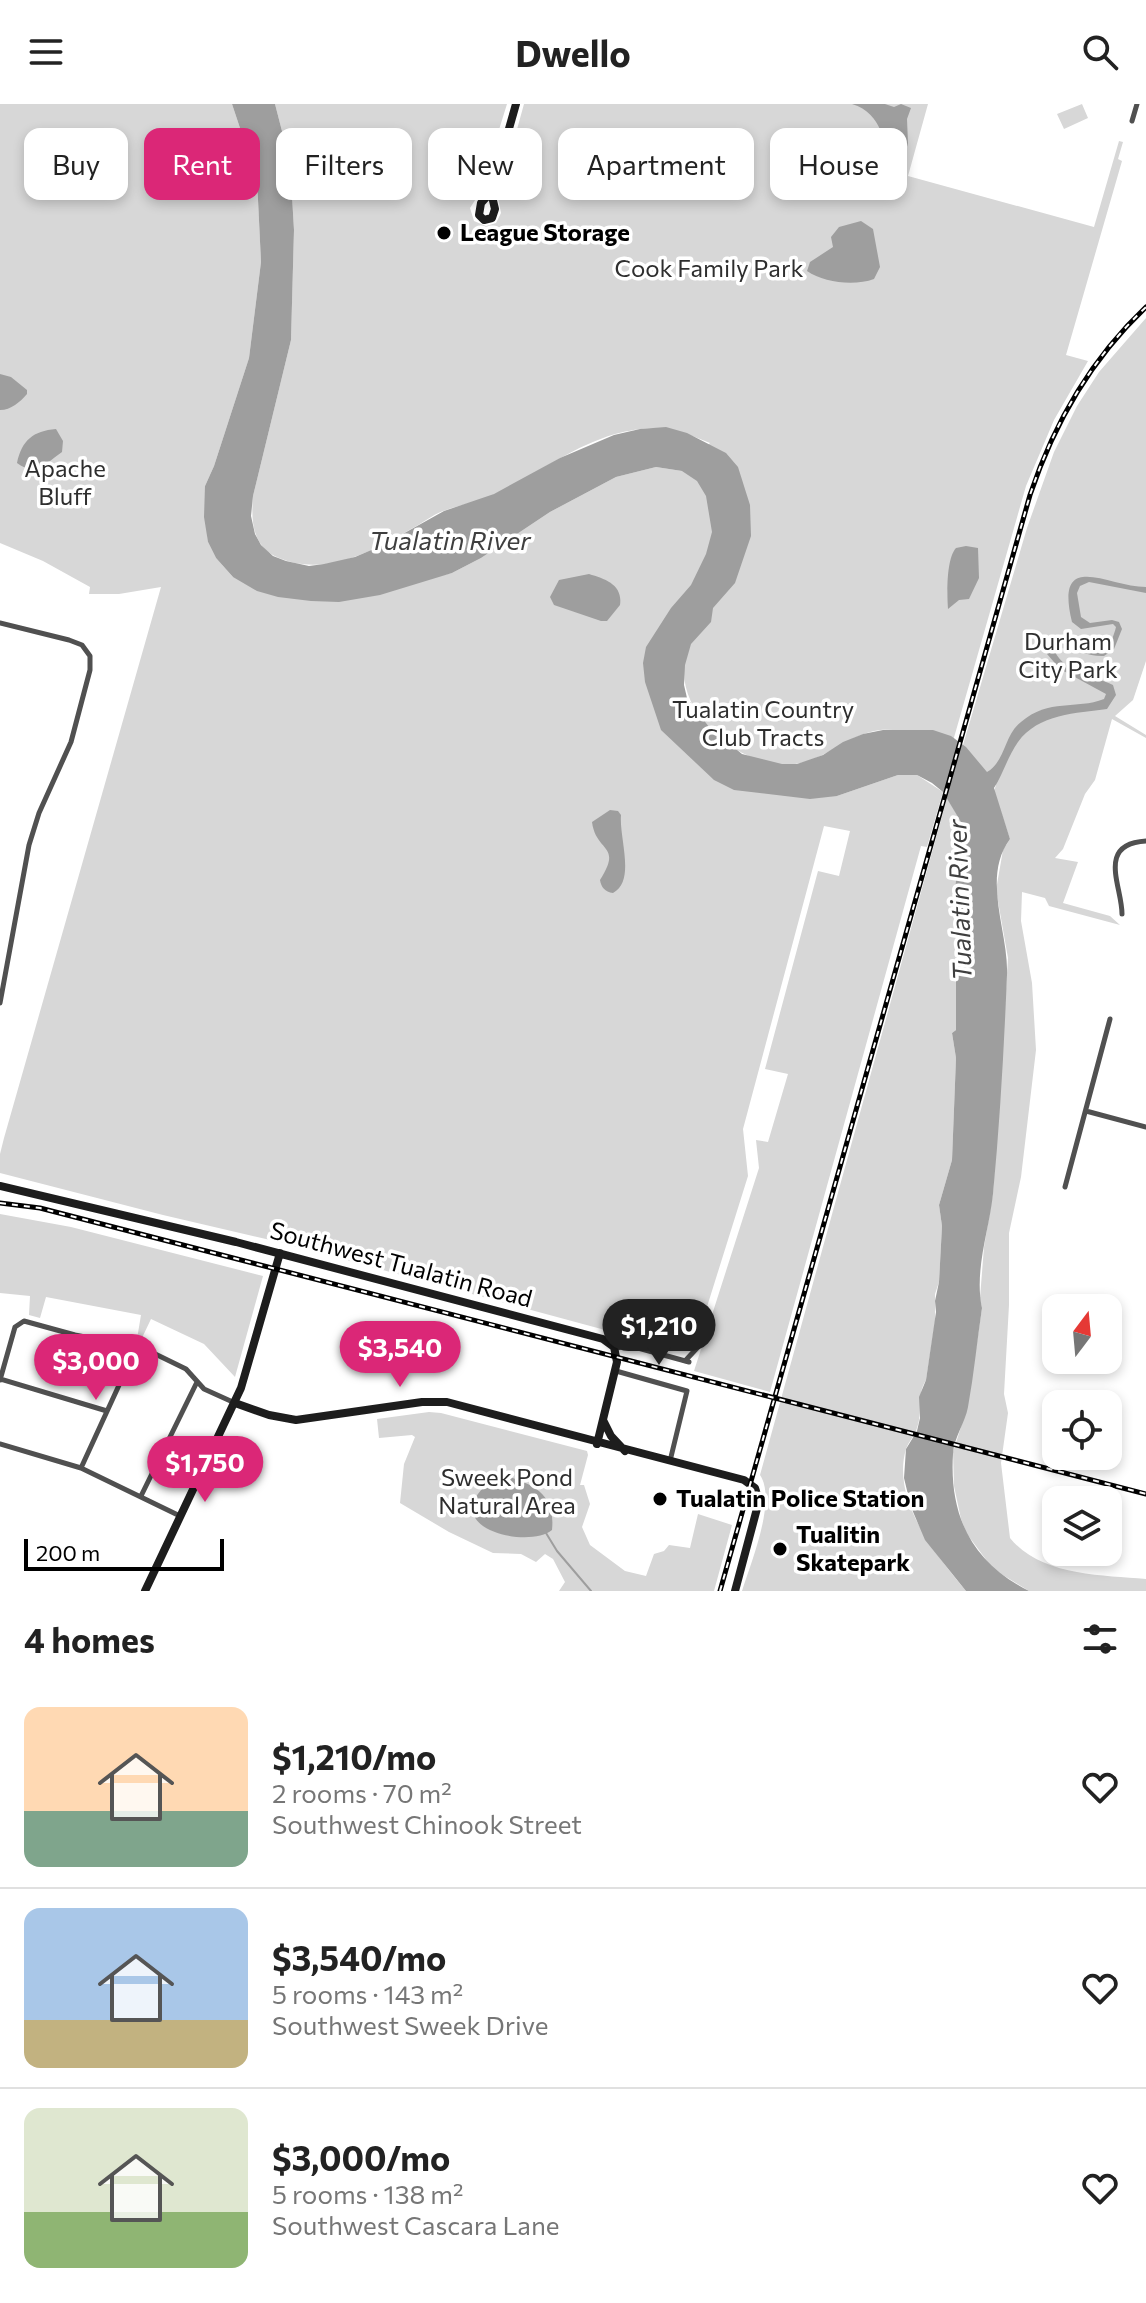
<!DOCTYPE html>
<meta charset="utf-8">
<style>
body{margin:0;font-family:Commissioner,sans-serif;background:#f2f2f2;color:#222;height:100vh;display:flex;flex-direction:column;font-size:30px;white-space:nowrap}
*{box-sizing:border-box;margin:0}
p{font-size:26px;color:#767676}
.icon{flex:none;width:44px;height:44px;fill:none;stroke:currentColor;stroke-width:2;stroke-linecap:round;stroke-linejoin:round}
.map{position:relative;height:1487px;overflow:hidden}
.sheet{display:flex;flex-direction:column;background:#fff;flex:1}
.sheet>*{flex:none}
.guide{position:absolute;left:24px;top:24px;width:1098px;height:72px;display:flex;gap:16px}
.needle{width:52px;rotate:16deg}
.fabs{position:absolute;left:1042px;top:1190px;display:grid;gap:16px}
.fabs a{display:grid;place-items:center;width:80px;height:80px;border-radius:16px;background:#fff;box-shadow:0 4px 12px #0003;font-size:40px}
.scale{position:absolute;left:24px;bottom:20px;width:200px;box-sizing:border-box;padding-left:8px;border:4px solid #000;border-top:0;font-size:22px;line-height:28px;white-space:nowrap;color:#000;-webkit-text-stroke:6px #fff;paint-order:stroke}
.price{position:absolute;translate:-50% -68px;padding:0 18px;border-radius:28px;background:#db2777;color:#fff;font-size:26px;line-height:52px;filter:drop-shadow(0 2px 4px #0008)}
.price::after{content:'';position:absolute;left:50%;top:48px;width:24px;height:18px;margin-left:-12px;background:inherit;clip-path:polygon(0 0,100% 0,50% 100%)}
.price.selected{background:#222;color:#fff}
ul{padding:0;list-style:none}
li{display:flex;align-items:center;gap:24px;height:200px;padding:0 24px}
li+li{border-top:2px solid #e0e0e0}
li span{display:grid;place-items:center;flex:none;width:224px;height:160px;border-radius:16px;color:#555}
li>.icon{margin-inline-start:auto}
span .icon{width:96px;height:96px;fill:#fffc;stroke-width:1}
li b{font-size:34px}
h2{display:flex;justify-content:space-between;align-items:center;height:96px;padding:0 24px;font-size:34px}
.pill{padding:0 28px;border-radius:16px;background:#fff;box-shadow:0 4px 12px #0003;font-size:28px;line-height:72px}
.pill.selected{background:#db2777;color:#fff}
header{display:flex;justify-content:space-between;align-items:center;height:104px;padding:0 24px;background:#fff;font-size:36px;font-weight:700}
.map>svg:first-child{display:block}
.green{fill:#d7d7d7}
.water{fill:#9e9e9e}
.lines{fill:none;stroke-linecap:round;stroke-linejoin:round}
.stream{stroke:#9e9e9e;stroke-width:2}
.street{stroke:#505050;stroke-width:5}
.secondary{stroke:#1d1d1d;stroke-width:8}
.rail-casing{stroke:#000;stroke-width:5}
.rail{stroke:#fff;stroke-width:2;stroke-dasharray:6;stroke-linecap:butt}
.poi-dot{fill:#000;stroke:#fff;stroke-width:3}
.labels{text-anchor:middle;stroke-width:7;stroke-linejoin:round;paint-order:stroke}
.poi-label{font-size:24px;font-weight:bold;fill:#000;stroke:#fff;text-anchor:start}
.park-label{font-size:24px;fill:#2e2e2e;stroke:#fff}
.street-label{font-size:24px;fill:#000;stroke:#fff}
.water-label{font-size:26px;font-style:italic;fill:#3f3f3f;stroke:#fff}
</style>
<header><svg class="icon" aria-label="menu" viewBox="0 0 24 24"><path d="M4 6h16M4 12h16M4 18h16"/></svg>Dwello<svg class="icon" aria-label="search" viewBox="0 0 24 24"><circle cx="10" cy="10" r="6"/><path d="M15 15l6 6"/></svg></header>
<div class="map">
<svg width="1146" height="1487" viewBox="0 0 1146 1487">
<rect width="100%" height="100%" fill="#fff"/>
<path class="green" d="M 0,0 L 232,0 L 257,75 L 261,158 L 249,254 L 214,362 L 205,382 L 208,438 L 216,454 L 233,473 L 417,477 L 452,469 L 481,454 L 550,408 L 616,373 L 656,363 L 682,367 L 710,339 C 675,324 653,320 615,330 C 571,343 536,371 495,390 C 478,398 460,401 443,407 C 432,411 421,420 411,425 C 372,448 324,473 279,454 C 252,443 251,417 253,392 L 291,236 L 294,126 L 290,58 L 275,0 L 507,0 L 479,90 L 470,104 L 474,117 L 486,122 L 496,119 L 501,109 L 498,94 L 524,0 L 928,0 L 908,72 L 1094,123 L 1119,37 L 1123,38 L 1118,55 L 1122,57 L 1066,251 L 1088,257 L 1054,316 L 1026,382 L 953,637 C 932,634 900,624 880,626 C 848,630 826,656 795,660 C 746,666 684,618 684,568 L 679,584 L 707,624 L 742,651 L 837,692 L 898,671 L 917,671 L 943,688 L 927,743 L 921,742 L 770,1288 L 694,1267 L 759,1064 L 756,1036 L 768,1038 L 788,970 L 765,965 L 818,767 L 839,772 L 850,727 L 824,722 L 743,1025 L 748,1072 L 706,1206 L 701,1211 L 697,1226 L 611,1202 L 605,1226 L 279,1138 L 163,1111 L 0,1069 L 0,1050 L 4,1034 L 161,483 L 119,490 L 89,490 L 90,483 L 43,457 L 0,439 Z
M 1082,0 L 1088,14 L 1064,25 L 1057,10 Z
M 1146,214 L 1146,557 L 1133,596 L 1115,612 L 1146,631 L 1146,634 L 1112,615 L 1095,676 L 1085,690 L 1063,745 L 1055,754 L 1078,758 L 1063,799 L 1110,812 L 1120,821 L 1049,802 L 1045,794 L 1022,788 L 1021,817 L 1032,879 L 1036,946 L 1021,1073 L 1009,1129 L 1009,1201 L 1004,1290 L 1008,1309 L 1001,1359 L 1010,1434 C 1041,1472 1100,1471 1146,1475 L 1146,1487 L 1029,1487 L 993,1465 L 967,1430 L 961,1415 L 954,1382 L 953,1348 L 967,1304 L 982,1204 L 980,1194 L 984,1143 L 993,1089 L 1008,854 L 996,786 L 1003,746 L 1010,735 L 994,687 L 996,681 L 963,641 L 1027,424 L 1054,348 L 1077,302 L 1099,268 Z
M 947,694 L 961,717 L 962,731 L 955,784 L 956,825 L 960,837 L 956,847 L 956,926 L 952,929 L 956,954 L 952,1056 L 939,1101 L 942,1122 L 939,1178 L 935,1190 L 935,1218 L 926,1276 C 916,1292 923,1308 917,1324 C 915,1331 909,1337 906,1345 C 891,1396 936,1451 966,1487 L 742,1487 C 751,1458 777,1396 760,1371 Z
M 0,1110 L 71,1123 L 263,1172 L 235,1273 L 204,1240 L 151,1215 L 141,1236 L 137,1235 L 141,1211 L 46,1193 L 40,1214 L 29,1211 L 30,1192 L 0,1189 Z
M 429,1308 L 441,1309 L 587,1347 L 588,1351 L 580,1381 L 584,1381 L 590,1400 L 582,1423 L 590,1441 L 625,1467 L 646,1472 L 654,1450 L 664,1447 L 669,1441 L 690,1444 L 698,1410 L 732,1421 L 714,1487 L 559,1487 L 565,1478 L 553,1455 L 545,1450 L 536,1458 L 521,1450 L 493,1449 L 449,1428 L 400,1399 L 404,1360 L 415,1333 L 412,1331 L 379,1334 L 377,1315 Z"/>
<path class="water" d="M 232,0 L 275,0 L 290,58 L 294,126 L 291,236 L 253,392 L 251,412 L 255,430 L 261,441 L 273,452 L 286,457 L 309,462 L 324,460 L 355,453 L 383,441 L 444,407 L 494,390 L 560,354 L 614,331 L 640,325 L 666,323 L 687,329 L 726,349 L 738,363 L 750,401 L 751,432 L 735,479 L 713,504 L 711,518 L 691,540 L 685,561 L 684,581 L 687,594 L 709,623 L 742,650 L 782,660 L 797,660 L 823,651 L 843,638 L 863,630 L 883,626 L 933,626 L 951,632 L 966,643 L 987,668 C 1006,657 1004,631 1021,618 C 1049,594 1076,606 1104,595 L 1106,590 L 1060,565 L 1047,550 L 1055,533 C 1080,534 1105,568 1116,523 L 1113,520 L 1081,525 L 1072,518 C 1054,444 1108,483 1146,483 L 1146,489 L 1089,478 L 1080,482 L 1077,489 L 1081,513 L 1090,519 L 1112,516 L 1119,518 L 1122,525 L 1114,545 L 1104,552 C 1086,553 1072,541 1056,545 L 1055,548 C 1065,568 1094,572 1113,581 L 1116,591 L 1107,605 C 1077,609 1038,610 1018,638 C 1008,652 1003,670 994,684 L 1010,735 C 981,774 1009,828 1007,871 C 1004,944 1000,1017 993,1090 C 989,1127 974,1167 982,1204 C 977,1237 974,1270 968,1303 C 965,1319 954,1333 953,1350 C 949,1413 973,1459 1029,1487 L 966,1487 L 925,1436 L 911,1403 L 904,1374 L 906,1345 L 917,1327 L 920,1314 L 919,1293 L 926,1276 L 936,1208 L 935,1197 L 939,1178 L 942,1122 L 939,1101 L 952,1056 L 956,954 L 952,929 L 956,926 L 956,847 L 960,837 L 956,825 L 955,784 L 962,731 L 961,718 L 943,688 L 932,679 L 917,671 L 898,671 L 837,692 L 810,695 L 734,686 L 714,676 L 661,626 L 645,578 L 643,559 L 646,543 L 671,504 L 691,481 L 706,450 L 712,428 L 706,392 L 697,377 L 682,367 L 656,363 L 616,373 L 550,408 L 481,454 L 452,469 L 380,491 L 339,498 L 311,497 L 278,493 L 257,487 L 233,473 L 216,454 L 208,438 L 204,413 L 205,382 L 214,362 L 249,254 L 261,158 L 257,75 Z
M 852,0 L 885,0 L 894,3 L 901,0 L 911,4 L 907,15 L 908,39 L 902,61 L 897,62 C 881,39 884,10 852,0 Z
M 861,117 L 873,125 L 880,163 L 874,175 C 855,182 824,179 807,167 L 810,158 L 833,143 L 831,133 L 839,123 Z
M 0,270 L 11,273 L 27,286 L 27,290 C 20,298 11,306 0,306 Z
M 56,325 L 63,337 L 62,348 C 48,358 34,373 17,359 C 22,336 33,327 56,325 Z
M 966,442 L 978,444 L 979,474 L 969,495 L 959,496 L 948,505 C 947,491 946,455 956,444 Z
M 589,470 C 606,475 623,481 620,501 L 607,517 L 601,517 L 554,501 L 550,493 L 559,476 Z
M 610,706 L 618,707 L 621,711 C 619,734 636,777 613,789 C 605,788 601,783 600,776 C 623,740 596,749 592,718 Z
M 497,1369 C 529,1379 556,1386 552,1426 C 529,1445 441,1425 484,1383 C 489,1378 490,1373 497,1369 Z"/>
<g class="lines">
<path class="stream" d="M 546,1429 L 557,1447 L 591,1487"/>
<path class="street" d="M 1132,17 L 1137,0
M 0,519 L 69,536 L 82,541 L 90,552 L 90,566 L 71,638 L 39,709 L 29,741 L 0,899
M 1122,810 C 1122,782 1096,740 1146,737
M 1086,1007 L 1146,1023
M 1065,1083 L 1110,915
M 615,1245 L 627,1241 L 689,1258
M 685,1257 L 698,1243 L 704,1226
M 616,1267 L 687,1287 L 670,1357
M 0,1275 L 107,1307
M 0,1276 L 15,1223 L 24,1217 L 75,1231 L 145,1245 L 186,1265 L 204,1285 L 235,1299
M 0,1340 L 81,1364 L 180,1412
M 81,1364 L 137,1242
M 141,1392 L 197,1278"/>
<path class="secondary" d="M 491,88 L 495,105 L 492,114 L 484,116 L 479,111 L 481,99 L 491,88 L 516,0
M 0,1082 L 236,1138 L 603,1235 L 614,1243 L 617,1258 L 597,1340
M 235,1299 L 269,1311 L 296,1316 L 422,1298 L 447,1298 L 744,1376 L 755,1384 L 759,1397 L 735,1487
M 603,1316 L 611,1332 L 625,1347
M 145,1487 L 241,1284 L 280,1149"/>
<defs>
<path id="rail" d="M 0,1099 L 40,1104 L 1146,1390
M 720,1487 L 1030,391 C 1054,319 1091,255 1146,203"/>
</defs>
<use href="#rail" class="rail-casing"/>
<use href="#rail" class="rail"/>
</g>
<g class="poi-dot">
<circle cx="444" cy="129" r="8"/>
<circle cx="660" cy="1395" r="8"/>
<circle cx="780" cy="1445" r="8"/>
</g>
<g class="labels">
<g class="poi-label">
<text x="460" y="137">League Storage</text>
<text x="676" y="1403">Tualatin Police Station</text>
<text x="796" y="1439">Tualitin<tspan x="796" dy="28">Skatepark</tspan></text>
</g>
<g class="park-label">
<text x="709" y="173">Cook Family Park</text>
<text x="65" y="373">Apache<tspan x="65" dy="28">Bluff</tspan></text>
<text x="1068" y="546">Durham<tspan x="1068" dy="28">City Park</tspan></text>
<text x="763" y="614">Tualatin Country<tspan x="763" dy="28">Club Tracts</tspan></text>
<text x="507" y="1382">Sweek Pond<tspan x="507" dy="28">Natural Area</tspan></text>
</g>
<g class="street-label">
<text transform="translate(401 1161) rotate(15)" y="8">Southwest Tualatin Road</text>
</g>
<g class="water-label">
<text x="450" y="446">Tualatin River</text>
<text transform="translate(960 796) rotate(-92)" y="9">Tualatin River</text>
</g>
</g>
</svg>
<div class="fabs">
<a><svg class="needle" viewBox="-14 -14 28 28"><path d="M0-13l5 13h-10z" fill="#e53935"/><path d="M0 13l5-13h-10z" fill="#767676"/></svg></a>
<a><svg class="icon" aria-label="locate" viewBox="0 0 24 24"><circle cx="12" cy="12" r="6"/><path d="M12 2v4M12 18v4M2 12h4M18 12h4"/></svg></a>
<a><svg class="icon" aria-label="layers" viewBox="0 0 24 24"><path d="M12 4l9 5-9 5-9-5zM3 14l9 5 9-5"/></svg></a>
</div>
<div class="scale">200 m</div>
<b class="price selected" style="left:659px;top:1263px">$1,210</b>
<b class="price" style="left:400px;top:1285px">$3,540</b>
<b class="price" style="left:96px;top:1298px">$3,000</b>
<b class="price" style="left:205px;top:1400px">$1,750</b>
<div class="guide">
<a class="pill">Buy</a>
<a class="pill selected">Rent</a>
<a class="pill">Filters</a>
<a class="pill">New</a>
<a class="pill">Apartment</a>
<a class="pill">House</a>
</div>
</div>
<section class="sheet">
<h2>4 homes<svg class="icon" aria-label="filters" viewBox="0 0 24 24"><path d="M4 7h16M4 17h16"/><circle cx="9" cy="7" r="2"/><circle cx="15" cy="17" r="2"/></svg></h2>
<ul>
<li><span style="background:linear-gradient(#ffd9b3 65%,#7fa58c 0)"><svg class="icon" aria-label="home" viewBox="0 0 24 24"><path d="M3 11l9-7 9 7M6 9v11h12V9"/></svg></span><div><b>$1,210/mo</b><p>2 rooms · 70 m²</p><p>Southwest Chinook Street</p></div><svg class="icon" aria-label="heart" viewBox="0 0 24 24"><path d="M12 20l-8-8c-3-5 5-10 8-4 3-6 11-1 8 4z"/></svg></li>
<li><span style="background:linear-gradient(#a9c7e8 70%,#c2b280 0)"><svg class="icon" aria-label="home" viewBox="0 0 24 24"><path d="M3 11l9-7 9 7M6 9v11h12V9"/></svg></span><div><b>$3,540/mo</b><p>5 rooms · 143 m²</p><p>Southwest Sweek Drive</p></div><svg class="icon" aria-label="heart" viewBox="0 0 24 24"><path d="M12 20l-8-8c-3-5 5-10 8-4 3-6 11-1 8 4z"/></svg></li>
<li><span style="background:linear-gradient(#dfe7d0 65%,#8fb573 0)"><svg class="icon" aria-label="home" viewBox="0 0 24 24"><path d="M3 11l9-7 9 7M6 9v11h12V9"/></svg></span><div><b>$3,000/mo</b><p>5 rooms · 138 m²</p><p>Southwest Cascara Lane</p></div><svg class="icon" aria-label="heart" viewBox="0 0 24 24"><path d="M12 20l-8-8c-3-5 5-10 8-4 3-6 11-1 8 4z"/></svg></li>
</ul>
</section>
